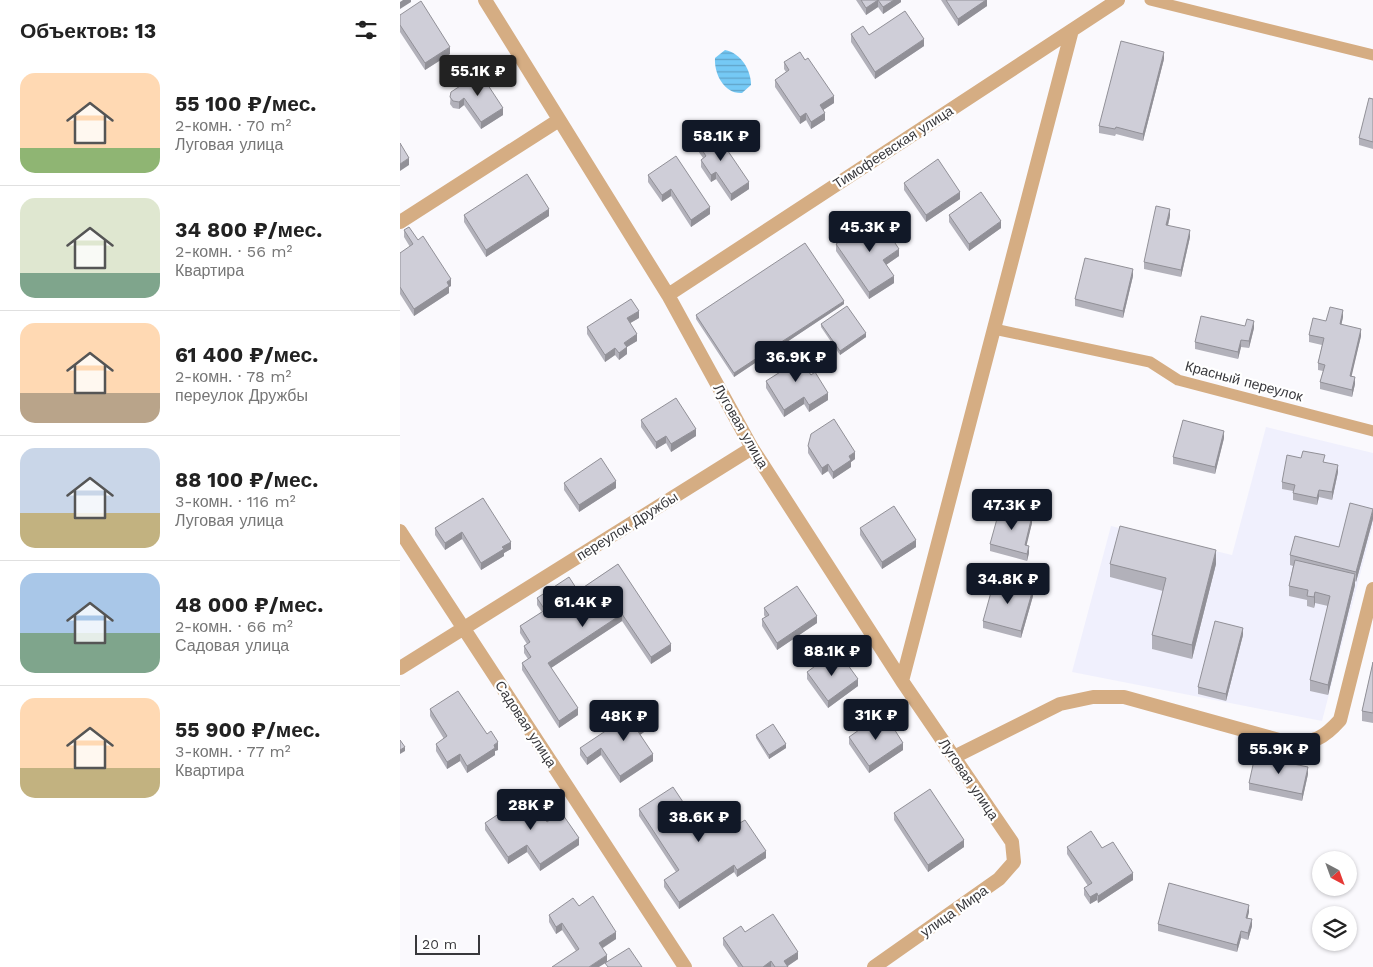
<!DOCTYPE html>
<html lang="ru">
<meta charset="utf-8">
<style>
body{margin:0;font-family:"Work Sans",sans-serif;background:#f2f2f2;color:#222;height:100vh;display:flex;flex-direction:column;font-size:19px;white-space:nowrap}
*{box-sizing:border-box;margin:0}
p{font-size:16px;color:#767676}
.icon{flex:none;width:28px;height:28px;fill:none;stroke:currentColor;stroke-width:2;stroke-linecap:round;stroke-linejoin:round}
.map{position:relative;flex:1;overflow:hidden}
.panel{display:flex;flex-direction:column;background:#fff;width:400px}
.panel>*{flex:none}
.needle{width:32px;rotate:139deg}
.tools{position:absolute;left:912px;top:851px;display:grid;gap:10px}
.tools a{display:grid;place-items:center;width:45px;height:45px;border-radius:50%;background:#fff;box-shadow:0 1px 4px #0004;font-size:25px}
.scale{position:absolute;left:15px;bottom:12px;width:65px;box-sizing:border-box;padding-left:5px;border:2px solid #38383c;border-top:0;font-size:14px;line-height:18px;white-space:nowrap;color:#38383c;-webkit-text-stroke:4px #fff;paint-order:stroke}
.price{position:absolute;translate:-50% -42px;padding:0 11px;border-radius:5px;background:#111827;color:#fff;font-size:16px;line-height:32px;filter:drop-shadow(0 1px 2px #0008)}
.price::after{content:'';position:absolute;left:50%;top:30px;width:15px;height:11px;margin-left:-8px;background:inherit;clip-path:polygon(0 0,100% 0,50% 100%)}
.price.selected{background:#222;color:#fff}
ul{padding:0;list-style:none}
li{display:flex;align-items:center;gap:15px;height:125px;padding:0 20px}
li+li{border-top:1px solid #e0e0e0}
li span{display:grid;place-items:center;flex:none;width:140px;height:100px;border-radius:15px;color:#555}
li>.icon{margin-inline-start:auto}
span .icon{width:60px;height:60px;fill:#fffc;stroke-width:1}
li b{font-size:21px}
h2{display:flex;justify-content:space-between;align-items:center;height:60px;padding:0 20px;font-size:21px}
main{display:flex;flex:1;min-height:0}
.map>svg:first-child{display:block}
.built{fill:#f0f0fd}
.water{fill:url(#water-rules)}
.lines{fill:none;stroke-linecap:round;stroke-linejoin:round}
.service{stroke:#d5ad83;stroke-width:11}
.minor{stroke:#d5ad83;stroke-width:14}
.wall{fill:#b2b1ba}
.shaded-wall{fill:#919097}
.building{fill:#cfced8;stroke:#919097}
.labels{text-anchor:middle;stroke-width:4.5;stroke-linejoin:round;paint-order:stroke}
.street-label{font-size:14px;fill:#38383c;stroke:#fff}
</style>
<main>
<section class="panel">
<h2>Объектов: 13<svg class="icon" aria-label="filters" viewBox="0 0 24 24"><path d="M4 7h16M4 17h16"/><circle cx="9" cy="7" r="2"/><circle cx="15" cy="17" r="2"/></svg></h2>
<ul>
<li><span style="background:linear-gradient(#ffd9b3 75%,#8fb573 0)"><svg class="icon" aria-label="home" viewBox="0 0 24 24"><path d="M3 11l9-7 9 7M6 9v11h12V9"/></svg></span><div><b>55 100 ₽/мес.</b><p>2-комн. · 70 m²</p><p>Луговая улица</p></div></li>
<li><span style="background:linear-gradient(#dfe7d0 75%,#7fa58c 0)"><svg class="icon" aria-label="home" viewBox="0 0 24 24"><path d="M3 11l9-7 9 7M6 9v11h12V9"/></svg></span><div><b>34 800 ₽/мес.</b><p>2-комн. · 56 m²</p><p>Квартира</p></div></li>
<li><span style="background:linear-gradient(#ffd9b3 70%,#b9a48a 0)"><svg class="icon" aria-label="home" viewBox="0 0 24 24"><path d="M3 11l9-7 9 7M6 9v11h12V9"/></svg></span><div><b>61 400 ₽/мес.</b><p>2-комн. · 78 m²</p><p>переулок Дружбы</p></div></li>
<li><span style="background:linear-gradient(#c9d6e8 65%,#c2b280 0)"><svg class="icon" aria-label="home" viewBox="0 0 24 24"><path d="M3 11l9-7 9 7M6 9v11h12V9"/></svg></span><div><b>88 100 ₽/мес.</b><p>3-комн. · 116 m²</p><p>Луговая улица</p></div></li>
<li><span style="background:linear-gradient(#a9c7e8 60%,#7fa58c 0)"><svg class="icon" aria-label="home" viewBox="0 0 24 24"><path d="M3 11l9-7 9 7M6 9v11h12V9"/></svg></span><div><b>48 000 ₽/мес.</b><p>2-комн. · 66 m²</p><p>Садовая улица</p></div></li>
<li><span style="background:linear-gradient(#ffd9b3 70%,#c2b280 0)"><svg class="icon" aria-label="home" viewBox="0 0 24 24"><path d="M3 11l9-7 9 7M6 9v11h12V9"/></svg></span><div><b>55 900 ₽/мес.</b><p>3-комн. · 77 m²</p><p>Квартира</p></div></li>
</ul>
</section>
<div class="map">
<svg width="973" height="967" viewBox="0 0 973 967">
<defs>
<pattern id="water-rules" width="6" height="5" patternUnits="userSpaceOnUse" patternTransform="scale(1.25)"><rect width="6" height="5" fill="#75c9f5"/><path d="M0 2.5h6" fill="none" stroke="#61a4c8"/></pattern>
</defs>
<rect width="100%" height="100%" fill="#faf9fd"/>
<path class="built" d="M 866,427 L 973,453 L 973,525 L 922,721 L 672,672 L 711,526 L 832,555 Z"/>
<path class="water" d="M 325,50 C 341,53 351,70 351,85 L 342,93 C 324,94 314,74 315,58 Z"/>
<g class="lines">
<path class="service" d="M 750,0 L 973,55
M 594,329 L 750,362 L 778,380 L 973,431"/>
<path class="minor" d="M 85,0 L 268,295 L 352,448 L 502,681 L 612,842 L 614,862 L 599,879 L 474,967
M 0,222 L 159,120
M 268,295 L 718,0
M 0,531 L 285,967
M 0,668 L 352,448
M 502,681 L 672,30
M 554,757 L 660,704 L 693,697 L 724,697 L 890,743 C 915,742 923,739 940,720 L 973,589"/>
</g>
<path class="wall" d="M 456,0 L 501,0 L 501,2 L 483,14 L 478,7 L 466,15 Z
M 541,0 L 587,0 L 587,6 L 558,26 Z
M 0,15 L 50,54 L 25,70 L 0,32 Z
M 451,34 L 469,35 L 524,46 L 475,79 L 451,42 Z
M 764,59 L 743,141 L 716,134 L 715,136 L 699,133 L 699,126 Z
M 384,62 L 434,103 L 423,110 L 425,120 L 411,129 L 406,120 L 400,124 L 375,87 L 375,80 L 386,72 L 384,69 Z
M 51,92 L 103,115 L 81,129 L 64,105 L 59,109 L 53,108 L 50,104 Z
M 973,99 L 973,149 L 959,145 L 959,138 Z
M 296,141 L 349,189 L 331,201 L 316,179 L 311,182 L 301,167 L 301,160 L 303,158 L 296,148 Z
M 248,175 L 310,214 L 291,227 L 271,196 L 262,202 L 248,182 Z
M 504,183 L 560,199 L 526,222 L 504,190 Z
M 64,215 L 149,216 L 86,257 L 64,222 Z
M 549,215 L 601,228 L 569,251 L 549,222 Z
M 770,216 L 768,226 L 790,237 L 781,277 L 744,269 L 744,262 Z
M 4,230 L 18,240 L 51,286 L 49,287 L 49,293 L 14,316 L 0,294 L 0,253 L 10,247 L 4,237 Z
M 436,244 L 499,256 L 486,265 L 494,283 L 469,299 L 436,251 Z
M 733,276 L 723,318 L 675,306 L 675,299 Z
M 444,304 L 334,377 L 296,319 L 296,315 Z
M 943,317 L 941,325 L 961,336 L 951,376 L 955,384 L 952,397 L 920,389 L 920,382 L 923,371 L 918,370 L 918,363 L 922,345 L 909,342 L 909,335 L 926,321 Z
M 239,318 L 230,323 L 237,341 L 227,347 L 227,354 L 219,360 L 215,355 L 205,362 L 187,334 L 187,327 Z
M 421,324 L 466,337 L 440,355 L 421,327 Z
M 845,326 L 854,328 L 849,348 L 841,347 L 838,359 L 795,349 L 795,342 Z
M 379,360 L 411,375 L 428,400 L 409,412 L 404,404 L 384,417 L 366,388 L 366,381 L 382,371 L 379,367 Z
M 241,420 L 296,436 L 271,452 L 266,443 L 256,449 L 241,427 Z
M 824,438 L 815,474 L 773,464 L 773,457 Z
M 408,446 L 455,459 L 451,462 L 451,467 L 433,479 L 428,471 L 422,475 L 408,453 Z
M 925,462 L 938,472 L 932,500 L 919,497 L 917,505 L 893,500 L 893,491 L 882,489 L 882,482 Z
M 164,483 L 216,488 L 179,512 L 164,490 Z
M 83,498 L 111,549 L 104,553 L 104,556 L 81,570 L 62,539 L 45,550 L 35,535 L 35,528 Z
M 973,519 L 956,582 L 955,581 L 955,585 L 928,695 L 910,691 L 910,680 L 928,606 L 915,603 L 914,608 L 907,606 L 907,600 L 889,596 L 889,586 L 893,566 L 890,565 L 890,555 L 939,547 Z
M 632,523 L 626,545 L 629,553 L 627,561 L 590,551 L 590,544 Z
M 460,528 L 516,547 L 482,569 L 460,535 Z
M 218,564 L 271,651 L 251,664 L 222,621 L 151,668 L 178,715 L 159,728 L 122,670 L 122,663 L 128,659 L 124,653 L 124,646 L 127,644 L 120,633 L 120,626 L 142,612 L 137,605 L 137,598 L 178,591 Z
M 710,564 L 816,564 L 792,659 L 752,649 L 752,635 L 763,591 L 710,577 Z
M 633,596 L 621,638 L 583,628 L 583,621 Z
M 364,608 L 417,623 L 377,650 L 362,626 L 362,619 L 365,617 L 364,615 Z
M 843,635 L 826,701 L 798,694 L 798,687 Z
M 973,662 L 973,723 L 962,721 L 962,711 Z
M 440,664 L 458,686 L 428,708 L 407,679 L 407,672 Z
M 30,709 L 87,734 L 98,750 L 95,751 L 95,755 L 67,773 L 60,761 L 47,769 L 36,751 L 36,744 L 44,739 L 30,716 Z
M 255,724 L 240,735 L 253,761 L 220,783 L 201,755 L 187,765 L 180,755 L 180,748 Z
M 356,735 L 386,748 L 369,759 L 356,738 Z
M 449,737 L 503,750 L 469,773 L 449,744 Z
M 908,774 L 902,801 L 849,790 L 849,783 Z
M 239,809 L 299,826 L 333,827 L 366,858 L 337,877 L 334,872 L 279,909 L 264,887 L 264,880 L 276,872 L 239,816 Z
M 494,813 L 564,847 L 528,872 L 494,820 Z
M 147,822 L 179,845 L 140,871 L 127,852 L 108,864 L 85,830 L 85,823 Z
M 667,847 L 702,848 L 733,880 L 698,903 L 697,900 L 690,904 L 684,895 L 684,888 L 688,886 L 667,854 Z
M 179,906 L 216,939 L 203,948 L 176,951 L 162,930 L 156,934 L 149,922 L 149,915 Z
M 849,912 L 847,918 L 852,926 L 848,940 L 841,938 L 837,952 L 758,931 L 758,924 Z
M 345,932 L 398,959 L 388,966 L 388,967 L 338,967 L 323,945 L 323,938 Z"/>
<path class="shaded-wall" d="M 3,0 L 11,0 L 11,2 L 0,9 L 0,2 Z
M 478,0 L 478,7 L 466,15 L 466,8 Z
M 494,0 L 501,0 L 501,2 L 483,14 L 483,7 Z
M 586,0 L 587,0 L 587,6 L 558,26 L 558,19 Z
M 524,39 L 524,46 L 475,79 L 475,72 Z
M 50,47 L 50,54 L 25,70 L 25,63 Z
M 764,52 L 764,59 L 743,141 L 743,134 Z
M 434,96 L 434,103 L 420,112 L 420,105 Z
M 64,98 L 64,105 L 59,109 L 59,102 Z
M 103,108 L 103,115 L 81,129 L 81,122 Z
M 406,113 L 406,120 L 400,124 L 400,117 Z
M 425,113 L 425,120 L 411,129 L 411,122 Z
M 9,158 L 9,165 L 0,171 L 0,164 Z
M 316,172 L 316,179 L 311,182 L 311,175 Z
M 349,182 L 349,189 L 331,201 L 331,194 Z
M 271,189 L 271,196 L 262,202 L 262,195 Z
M 560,192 L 560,199 L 526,222 L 526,215 Z
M 310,207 L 310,214 L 291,227 L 291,220 Z
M 149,209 L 149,216 L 86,257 L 86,250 Z
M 770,209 L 770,216 L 766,232 L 766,225 Z
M 601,221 L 601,228 L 569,251 L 569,244 Z
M 790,230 L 790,237 L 781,277 L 781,270 Z
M 499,249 L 499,256 L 483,267 L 483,260 Z
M 733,269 L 733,276 L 723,318 L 723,311 Z
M 494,276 L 494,283 L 469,299 L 469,292 Z
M 51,279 L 51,286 L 49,287 L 49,293 L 14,316 L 14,309 Z
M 444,301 L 444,304 L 334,377 L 334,373 Z
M 943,310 L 943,317 L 940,331 L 940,324 Z
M 239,311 L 239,318 L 227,325 L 227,318 Z
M 854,321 L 854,328 L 849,348 L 849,341 Z
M 961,329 L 961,336 L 950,383 L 950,376 Z
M 466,333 L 466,337 L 440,355 L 440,351 Z
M 237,334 L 237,341 L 227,347 L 227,354 L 219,360 L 219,353 L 224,343 Z
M 841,340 L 841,347 L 838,359 L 838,352 Z
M 215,348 L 215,355 L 205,362 L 205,355 Z
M 955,377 L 955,384 L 952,397 L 952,390 Z
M 428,393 L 428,400 L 409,412 L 409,405 Z
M 404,397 L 404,404 L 384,417 L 384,410 Z
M 296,429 L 296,436 L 271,452 L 271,444 Z
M 824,431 L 824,438 L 815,474 L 815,467 Z
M 266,436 L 266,443 L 256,449 L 256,442 Z
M 455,452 L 455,459 L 451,462 L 451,467 L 433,479 L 433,472 L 449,456 Z
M 428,464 L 428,471 L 422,475 L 422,468 Z
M 938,465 L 938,472 L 932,500 L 932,492 Z
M 216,481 L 216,488 L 179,512 L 179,505 Z
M 919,490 L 919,497 L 917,505 L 917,498 Z
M 973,509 L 973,519 L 956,582 L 956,572 Z
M 632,516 L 632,523 L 625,552 L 625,545 Z
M 62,532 L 62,539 L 45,550 L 45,543 Z
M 516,540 L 516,547 L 482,569 L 482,562 Z
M 111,542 L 111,549 L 104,553 L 104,556 L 81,570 L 81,563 L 102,547 Z
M 629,546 L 629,553 L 627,561 L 627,554 Z
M 816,550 L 816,564 L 792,659 L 792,645 Z
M 955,574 L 955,585 L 928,695 L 928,685 Z
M 633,589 L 633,596 L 621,638 L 621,631 Z
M 915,592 L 915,603 L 914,608 L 914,597 Z
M 222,614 L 222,621 L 148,670 L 148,663 Z
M 417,616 L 417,623 L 377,650 L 377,643 Z
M 843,628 L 843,635 L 826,701 L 826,694 Z
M 271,644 L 271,651 L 251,664 L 251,657 Z
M 458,679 L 458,686 L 428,708 L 428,701 Z
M 178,708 L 178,715 L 159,728 L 159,721 Z
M 255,717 L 255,724 L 237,737 L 237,730 Z
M 98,742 L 98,750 L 95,751 L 95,755 L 67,773 L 67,766 Z
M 503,743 L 503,750 L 469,773 L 469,766 Z
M 386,744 L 386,748 L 369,759 L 369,755 Z
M 5,747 L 5,751 L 0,754 L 0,750 Z
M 201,748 L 201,755 L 187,765 L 187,758 Z
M 60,754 L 60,761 L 47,769 L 47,762 Z
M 253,754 L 253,761 L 220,783 L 220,776 Z
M 908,767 L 908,774 L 902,801 L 902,794 Z
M 179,838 L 179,845 L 140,871 L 140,864 Z
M 564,840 L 564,847 L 528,872 L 528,865 Z
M 127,845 L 127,852 L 108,864 L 108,857 Z
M 366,851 L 366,858 L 337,877 L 337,870 Z
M 334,865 L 334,872 L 279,909 L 279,902 Z
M 733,873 L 733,880 L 698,903 L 698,896 Z
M 697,893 L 697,900 L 690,904 L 690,897 Z
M 849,905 L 849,912 L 846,925 L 846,918 Z
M 852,919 L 852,926 L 848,940 L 848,933 Z
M 162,923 L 162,930 L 156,934 L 156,927 Z
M 841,931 L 841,938 L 837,952 L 837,945 Z
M 216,932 L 216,939 L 199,950 L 199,943 Z
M 398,952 L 398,959 L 386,967 L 384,961 Z
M 207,955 L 207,962 L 199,967 L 189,967 Z
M 371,961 L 371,967 L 363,967 Z"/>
<path class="building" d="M 461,0 L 478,0 L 466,8 Z
M 478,0 L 494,0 L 483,7 Z
M 546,0 L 586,0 L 558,19 Z
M 21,1 L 50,47 L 25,63 L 0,25 L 0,15 Z
M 505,11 L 524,39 L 475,72 L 451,34 L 463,26 L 469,35 Z
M 721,41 L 764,52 L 743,134 L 716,127 L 715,129 L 699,126 Z
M 400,52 L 405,60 L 408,58 L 434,96 L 420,105 L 425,113 L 411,122 L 406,113 L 400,117 L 375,80 L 389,70 L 384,62 Z
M 80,73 L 103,108 L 81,122 L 64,98 L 59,102 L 53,101 L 50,97 L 51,92 Z
M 969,98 L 973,99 L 973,142 L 959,138 Z
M 313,129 L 349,182 L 331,194 L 316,172 L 311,175 L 301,160 L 306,156 L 296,141 Z
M 0,143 L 9,158 L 0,164 Z
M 276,156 L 310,207 L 291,220 L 271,189 L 262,195 L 248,175 Z
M 538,159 L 560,192 L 526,215 L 504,183 Z
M 127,174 L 149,209 L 86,250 L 64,215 Z
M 581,192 L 601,221 L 569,244 L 549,215 Z
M 756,206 L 770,209 L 766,225 L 790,230 L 781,270 L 744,262 Z
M 477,216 L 499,249 L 483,260 L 494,276 L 469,292 L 436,244 Z
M 9,227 L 18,240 L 23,236 L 51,279 L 47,282 L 49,286 L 14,309 L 0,287 L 0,253 L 13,244 L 4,230 Z
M 405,243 L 444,301 L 334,373 L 296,315 Z
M 685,258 L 733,269 L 723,311 L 675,299 Z
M 231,299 L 239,311 L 227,318 L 237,334 L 224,343 L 227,347 L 219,353 L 215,348 L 205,355 L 187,327 Z
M 447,306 L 466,333 L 440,351 L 421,324 Z
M 930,307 L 943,310 L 940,324 L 961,329 L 950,376 L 955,377 L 952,390 L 920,382 L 925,365 L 918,363 L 924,338 L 909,335 L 913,318 L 926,321 Z
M 801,316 L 845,326 L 847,319 L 854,321 L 849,341 L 841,340 L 838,352 L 795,342 Z
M 394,350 L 411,375 L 415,372 L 428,393 L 409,405 L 404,397 L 384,410 L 366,381 L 385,369 L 379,360 Z
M 276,398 L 296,429 L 271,444 L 266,436 L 256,442 L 241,420 Z
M 434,419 L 455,452 L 449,456 L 451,460 L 433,472 L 428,464 L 422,468 L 408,446 L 411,434 Z
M 783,420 L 824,431 L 815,467 L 773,457 Z
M 903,451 L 925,455 L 923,462 L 938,465 L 932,492 L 919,490 L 917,498 L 893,493 L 895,485 L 882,482 L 887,455 L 901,458 Z
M 201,458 L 216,481 L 179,505 L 164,483 Z
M 83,498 L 111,542 L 102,547 L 104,549 L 81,563 L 62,532 L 45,543 L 35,528 Z
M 950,503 L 973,509 L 956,572 L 890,555 L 895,536 L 939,547 Z
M 494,506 L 516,540 L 482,562 L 460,528 Z
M 600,508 L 632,516 L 625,545 L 629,546 L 627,554 L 590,544 Z
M 720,526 L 816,550 L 792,645 L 752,635 L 766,578 L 710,564 Z
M 895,560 L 955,574 L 928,685 L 910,680 L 930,596 L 915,592 L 914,597 L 907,596 L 908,590 L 889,586 Z
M 218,564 L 271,644 L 251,657 L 222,614 L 148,663 L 178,708 L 159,721 L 122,663 L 131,657 L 124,646 L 130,642 L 120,626 L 145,610 L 137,598 L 169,577 L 178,591 Z
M 595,578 L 633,589 L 621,631 L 583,621 Z
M 397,586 L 417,616 L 377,643 L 362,619 L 369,615 L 364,608 Z
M 815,621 L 843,628 L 826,694 L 798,687 Z
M 433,653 L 440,664 L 445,661 L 458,679 L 428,701 L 407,672 Z
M 973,662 L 973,713 L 962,711 Z
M 58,691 L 87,734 L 91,731 L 98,742 L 94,745 L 95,748 L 67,766 L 60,754 L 47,762 L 36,744 L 47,736 L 30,709 Z
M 246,704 L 255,717 L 237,730 L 253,754 L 220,776 L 201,748 L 187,758 L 180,748 Z
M 479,716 L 487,727 L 491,724 L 503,743 L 469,766 L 449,737 Z
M 373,724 L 386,744 L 369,755 L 356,735 Z
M 0,740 L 5,747 L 0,750 Z
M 855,756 L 908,767 L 902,794 L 849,783 Z
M 273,787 L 299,826 L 322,810 L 333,827 L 345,820 L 366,851 L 337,870 L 334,865 L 279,902 L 264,880 L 279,870 L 239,809 Z
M 530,789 L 564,840 L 528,865 L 494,813 Z
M 129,794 L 147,822 L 161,812 L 179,838 L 140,864 L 127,845 L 108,857 L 85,823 Z
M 691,831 L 702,848 L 713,842 L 733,873 L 698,896 L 697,893 L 690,897 L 684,888 L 692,883 L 667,847 Z
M 769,883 L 849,905 L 846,918 L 852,919 L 848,933 L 841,931 L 837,945 L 758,924 Z
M 193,896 L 216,932 L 199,943 L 207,955 L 189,967 L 152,967 L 179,949 L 162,923 L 156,927 L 149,915 L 173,898 L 179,906 Z
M 373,914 L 398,952 L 384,961 L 388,967 L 375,967 L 371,961 L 363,967 L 343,967 L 323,938 L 341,926 L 345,932 Z
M 229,948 L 242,967 L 208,967 L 205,963 Z"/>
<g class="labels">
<g class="street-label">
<text transform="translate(493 147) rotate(-33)" y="5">Тимофеевская улица</text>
<text transform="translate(844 381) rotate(15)" y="5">Красный переулок</text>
<text transform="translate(341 426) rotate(60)" y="5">Луговая улица</text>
<text transform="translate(227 526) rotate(-32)" y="5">переулок Дружбы</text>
<text transform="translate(126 724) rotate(57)" y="5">Садовая улица</text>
<text transform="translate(569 779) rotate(56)" y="5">Луговая улица</text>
<text transform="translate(554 911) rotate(-35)" y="5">улица Мира</text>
</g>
</g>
</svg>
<div class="tools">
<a><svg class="needle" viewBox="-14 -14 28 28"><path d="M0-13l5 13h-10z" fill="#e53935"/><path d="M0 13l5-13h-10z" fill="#767676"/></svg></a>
<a><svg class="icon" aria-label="layers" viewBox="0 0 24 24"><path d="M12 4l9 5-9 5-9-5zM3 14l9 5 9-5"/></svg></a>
</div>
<div class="scale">20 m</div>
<b class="price selected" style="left:78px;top:97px">55.1K ₽</b>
<b class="price" style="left:321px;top:162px">58.1K ₽</b>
<b class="price" style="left:470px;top:253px">45.3K ₽</b>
<b class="price" style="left:396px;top:383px">36.9K ₽</b>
<b class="price" style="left:612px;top:531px">47.3K ₽</b>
<b class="price" style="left:608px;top:605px">34.8K ₽</b>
<b class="price" style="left:183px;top:628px">61.4K ₽</b>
<b class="price" style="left:432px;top:677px">88.1K ₽</b>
<b class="price" style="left:476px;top:741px">31K ₽</b>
<b class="price" style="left:224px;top:742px">48K ₽</b>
<b class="price" style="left:879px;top:775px">55.9K ₽</b>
<b class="price" style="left:131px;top:831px">28K ₽</b>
<b class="price" style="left:299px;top:843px">38.6K ₽</b>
</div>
</main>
